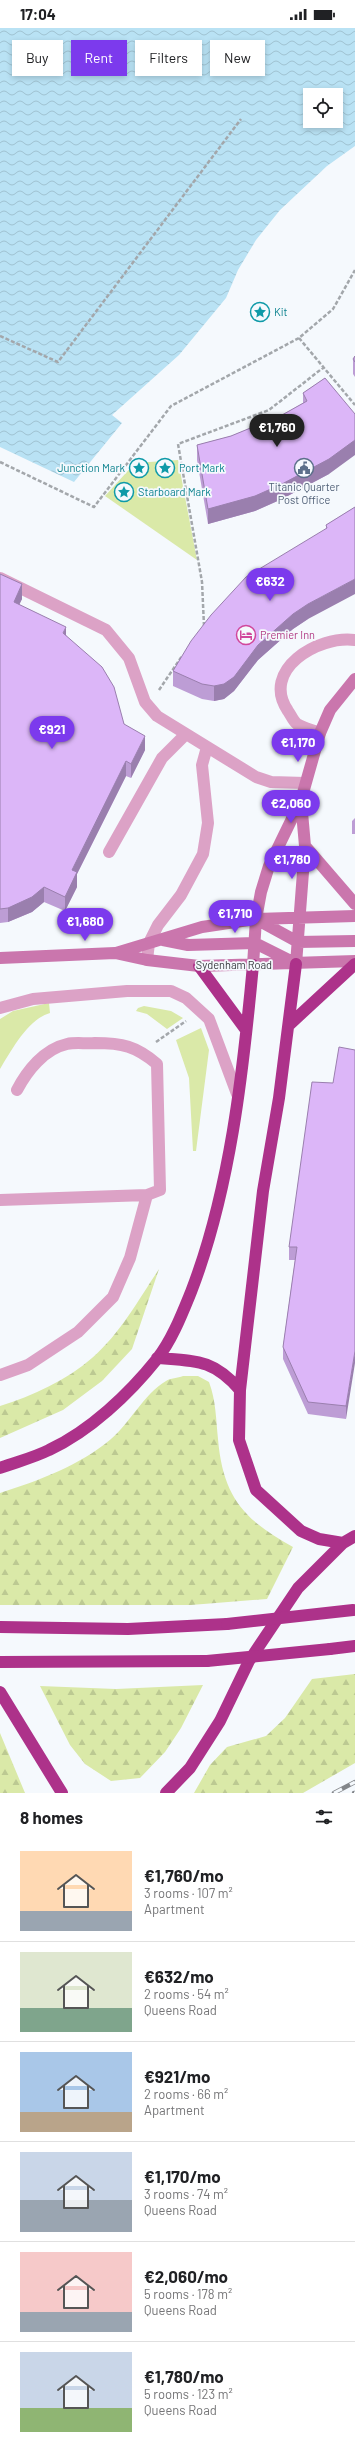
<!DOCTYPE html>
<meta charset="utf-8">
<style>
body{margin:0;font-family:Barlow,sans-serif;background:#f2f2f2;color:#202124;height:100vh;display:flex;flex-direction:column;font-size:15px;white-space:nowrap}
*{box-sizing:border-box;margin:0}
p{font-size:13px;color:#757577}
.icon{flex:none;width:22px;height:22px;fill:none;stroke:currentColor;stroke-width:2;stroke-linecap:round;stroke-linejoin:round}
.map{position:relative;height:1765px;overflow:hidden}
.side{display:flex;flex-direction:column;background:#fff;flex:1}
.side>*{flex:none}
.hud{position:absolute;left:12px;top:12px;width:331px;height:36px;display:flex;gap:8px}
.fabs{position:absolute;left:303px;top:60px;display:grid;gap:8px}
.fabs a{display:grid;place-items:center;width:40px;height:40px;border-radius:0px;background:#fff;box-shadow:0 2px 6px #0003;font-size:20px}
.price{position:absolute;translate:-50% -34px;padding:0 9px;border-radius:14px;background:#7c3aed;color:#fff;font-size:13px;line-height:26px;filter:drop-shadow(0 1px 2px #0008)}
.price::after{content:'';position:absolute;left:50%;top:24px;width:12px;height:9px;margin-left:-6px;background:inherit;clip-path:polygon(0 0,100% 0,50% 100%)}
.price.current{background:#222;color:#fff}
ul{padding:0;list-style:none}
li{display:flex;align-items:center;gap:12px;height:100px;padding:0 20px}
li+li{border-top:1px solid #e0e0e0}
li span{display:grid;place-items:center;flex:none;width:112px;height:80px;border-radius:0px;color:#555}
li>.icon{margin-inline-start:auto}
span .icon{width:48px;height:48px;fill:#fffc;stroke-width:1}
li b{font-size:17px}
h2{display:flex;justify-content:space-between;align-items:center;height:48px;padding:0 20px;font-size:17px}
.tag{padding:0 14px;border-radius:0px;background:#fff;box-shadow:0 2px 6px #0003;font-size:14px;line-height:36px}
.tag.current{background:#7c3aed;color:#fff}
.status{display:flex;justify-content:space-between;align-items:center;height:28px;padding:0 20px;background:#fff;direction:ltr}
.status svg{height:11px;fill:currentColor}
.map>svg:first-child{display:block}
.green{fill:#dae9a8}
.forest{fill:url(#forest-firs)}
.water{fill:url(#water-waves);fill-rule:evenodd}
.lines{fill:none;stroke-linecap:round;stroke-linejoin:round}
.path{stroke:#a3a7ab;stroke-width:2.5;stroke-dasharray:4 2;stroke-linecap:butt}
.lane{stroke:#dca2c6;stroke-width:12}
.secondary{stroke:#ca76ad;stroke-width:12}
.highway{stroke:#ad328a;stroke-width:12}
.rail-casing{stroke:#83868a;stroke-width:4.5}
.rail{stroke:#f5f9fd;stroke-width:3;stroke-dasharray:9;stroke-linecap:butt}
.highway-bridge{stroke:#ad328a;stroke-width:12}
.wall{fill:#bd9dd5}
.shaded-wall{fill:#9a7fae}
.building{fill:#dcb6f8;stroke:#9a7fae}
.labels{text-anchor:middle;stroke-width:3.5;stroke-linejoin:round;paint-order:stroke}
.culture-label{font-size:11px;fill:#0d838f;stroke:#f5f9fd;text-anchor:start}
.service-label{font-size:11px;fill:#4e5e75;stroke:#f5f9fd}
.hotel-label{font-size:11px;fill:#b23c85;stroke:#f5f9fd;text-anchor:start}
.street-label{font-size:11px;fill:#373a3e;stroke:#f5f9fd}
</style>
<div class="status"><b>17:04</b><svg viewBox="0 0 49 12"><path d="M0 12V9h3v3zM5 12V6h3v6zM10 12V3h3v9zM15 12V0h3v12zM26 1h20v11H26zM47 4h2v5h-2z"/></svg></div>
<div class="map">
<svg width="355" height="1765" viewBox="0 0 355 1765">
<defs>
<pattern id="forest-firs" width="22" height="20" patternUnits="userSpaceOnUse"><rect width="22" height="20" fill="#dae9a8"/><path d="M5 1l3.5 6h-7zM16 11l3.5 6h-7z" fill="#bcc992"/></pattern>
<pattern id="water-waves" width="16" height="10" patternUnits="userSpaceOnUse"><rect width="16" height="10" fill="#b9e2f4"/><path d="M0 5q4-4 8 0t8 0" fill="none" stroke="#a0c3d2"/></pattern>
</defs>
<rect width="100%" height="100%" fill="#f5f9fd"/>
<path class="green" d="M 178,432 L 197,532 L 105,468 L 135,435 Z
M 49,975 L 50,985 C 28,991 11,1023 0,1041 L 0,991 L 13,983 Z
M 144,978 L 171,983 L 183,990 L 167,1001 L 147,986 L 136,983 L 138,980 Z
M 201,1000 L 209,1022 L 196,1123 L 193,1123 L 189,1050 L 176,1012 Z"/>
<path class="forest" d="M 159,1241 L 132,1321 L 102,1353 L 63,1382 L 0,1410 L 0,1378 C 32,1368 67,1352 92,1330 C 120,1306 139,1271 159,1241 Z
M 183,1348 L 198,1348 L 209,1354 C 216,1373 216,1391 218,1411 C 223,1469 244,1492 293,1519 L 267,1571 L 191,1577 L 0,1577 L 0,1465 C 40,1452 79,1438 111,1411 C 131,1394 143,1367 166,1353 C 170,1350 178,1350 183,1348 Z
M 355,1646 L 355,1735 L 303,1765 L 194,1765 L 210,1737 L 227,1719 L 266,1708 L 285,1690 L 312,1651 Z
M 203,1657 L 181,1700 L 165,1724 L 140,1750 L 111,1753 L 85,1736 L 70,1717 L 40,1658 L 116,1661 Z
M 0,1705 L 25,1765 L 0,1765 Z"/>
<path class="water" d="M 0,0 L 355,0 L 355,118 L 327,138 L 280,182 L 256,212 L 238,242 L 226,270 L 179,327 L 112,387 L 122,395 L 74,454 L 0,419 ZM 310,67 L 336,67 L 336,93 L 310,93 Z"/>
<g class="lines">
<path class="path" d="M 0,308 L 58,334 L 241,91
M 299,310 L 355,377
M 0,434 L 94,479 L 171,378 L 299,310 L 333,281 L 355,242
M 204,598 L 202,554 L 178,416 L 269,382 L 324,339
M 159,662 L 182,628
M 156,1014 L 186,993"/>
<path class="lane" d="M 0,550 L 106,602 L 129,630 L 145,674 L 157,688 L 256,749 L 271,754 L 305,755
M 320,705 C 313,702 303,700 297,696 C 293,693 291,687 288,683 C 260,642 318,607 355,612
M 109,824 L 162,730 L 186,706
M 147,932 L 149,915 L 158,897 L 181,867 L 203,826 L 208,795 L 202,737 L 207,719
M 0,980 L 33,971 L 127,963 L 171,963 L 186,970 L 209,991 L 237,1066
M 0,1172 L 147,1167
M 0,1347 L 28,1337 L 78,1304 L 113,1269 L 130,1230 L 147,1167 L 160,1162 L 157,1036 C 136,1018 122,1015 95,1015 C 86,1016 76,1014 67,1016 C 44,1021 27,1043 17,1062"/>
<path class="secondary" d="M 305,818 L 355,876
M 256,891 L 298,914 L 355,913
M 163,912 L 188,917 L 255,915 L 295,935
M 116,925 L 202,899 L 256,891 L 355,888
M 0,930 L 115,925 L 147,932 L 199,938 L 355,933
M 296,936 L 305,818 L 301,773
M 253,937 L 256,891 L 261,864 L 269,838 L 301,772 L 320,705 L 330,682 L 355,651"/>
<path class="highway" d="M 296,936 L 279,1070 L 263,1163 L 240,1362 L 239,1412 L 256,1462 L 301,1503 L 319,1511 L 343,1515
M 199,938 L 246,1002
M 289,997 L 355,936
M 157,1330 C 196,1333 213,1331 240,1362
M 0,1440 C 16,1434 33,1430 49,1422 C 90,1403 129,1366 157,1331 C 172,1312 182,1286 191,1264 C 230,1163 243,1045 253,937
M 0,1599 L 128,1601 L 227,1596
M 330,1621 L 355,1618
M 0,1634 L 207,1633
M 0,1664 L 62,1765
M 166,1765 L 190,1740 L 220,1693 L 249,1633 L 298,1560 L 343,1515 L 355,1508"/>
<defs>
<path id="rail" d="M 334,1765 L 355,1754
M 354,1765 L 355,1765"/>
</defs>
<use href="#rail" class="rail-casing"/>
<use href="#rail" class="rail"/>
<path class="highway-bridge" d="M 227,1596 L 353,1582
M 207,1633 L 330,1621"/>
</g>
<path class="wall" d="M 355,328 L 355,349 L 353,346 L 353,331 Z
M 325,350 L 329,446 L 282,471 L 255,483 L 208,496 L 197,432 L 197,417 L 231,408 L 282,387 L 303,375 L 303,365 Z
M 355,479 L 308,591 L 293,601 L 258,632 L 234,663 L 224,671 L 214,673 L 202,671 L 173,658 L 173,643 L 326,501 L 326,497 Z
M 0,546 L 22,571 L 19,576 L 66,607 L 124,696 L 145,722 L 131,750 L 126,748 L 77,846 L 77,859 L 65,883 L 44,874 L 32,884 L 8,894 L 0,895 Z
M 355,790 L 355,806 L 352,806 L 352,793 Z
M 355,1022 L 346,1391 L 308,1386 L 283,1331 L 283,1319 L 295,1232 L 289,1232 L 289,1219 Z"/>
<path class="shaded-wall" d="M 355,412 L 355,427 L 329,446 L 282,471 L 255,483 L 208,496 L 208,481 Z
M 355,551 L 355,566 L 308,591 L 293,601 L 258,632 L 234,663 L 224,671 L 214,673 L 214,658 L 258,617 L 293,586 L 308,576 Z
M 22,556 L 22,571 L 14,588 L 14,574 Z
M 66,599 L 66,613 L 63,605 Z
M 145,708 L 145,722 L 131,750 L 131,736 Z
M 126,733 L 126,748 L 77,846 L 77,859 L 65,883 L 65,869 L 72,842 Z
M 44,859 L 44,874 L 32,884 L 8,894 L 8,880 Z
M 355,1323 L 355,1335 L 346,1391 L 346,1378 Z"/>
<path class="building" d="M 355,328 L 355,334 L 353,331 Z
M 325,350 L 355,386 L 355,412 L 329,431 L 282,456 L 255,468 L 208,481 L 197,417 L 231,408 L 282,387 L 307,373 L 303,365 Z
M 355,479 L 355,551 L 308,576 L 293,586 L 258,617 L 234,649 L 224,656 L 214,658 L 202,656 L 173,643 L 191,613 L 211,587 L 246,549 L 327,500 L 326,497 Z
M 0,546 L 22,556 L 14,574 L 66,599 L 63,605 L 102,639 L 114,659 L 124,696 L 145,708 L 131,736 L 126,733 L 72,842 L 77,844 L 65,869 L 44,859 L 32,869 L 8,880 L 0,881 Z
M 339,1019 L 355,1022 L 355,1323 L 346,1378 L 308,1374 L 283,1319 L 297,1219 L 289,1219 L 312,1054 L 333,1055 Z"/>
<defs>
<symbol id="sight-ring" viewBox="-11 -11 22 22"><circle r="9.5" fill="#f5f9fd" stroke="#0f9aa8" stroke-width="1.5"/><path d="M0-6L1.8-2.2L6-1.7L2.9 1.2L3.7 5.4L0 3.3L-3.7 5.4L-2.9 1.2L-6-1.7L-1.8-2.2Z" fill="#0f9aa8"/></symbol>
<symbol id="civic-ring" viewBox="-11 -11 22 22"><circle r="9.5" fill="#f5f9fd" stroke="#5c6f8a" stroke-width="1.5"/><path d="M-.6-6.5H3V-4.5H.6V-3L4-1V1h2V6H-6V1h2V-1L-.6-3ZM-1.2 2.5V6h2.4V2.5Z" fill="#5c6f8a"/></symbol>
<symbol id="hotel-ring" viewBox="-11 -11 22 22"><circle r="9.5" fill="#f5f9fd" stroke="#d1479c" stroke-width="1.5"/><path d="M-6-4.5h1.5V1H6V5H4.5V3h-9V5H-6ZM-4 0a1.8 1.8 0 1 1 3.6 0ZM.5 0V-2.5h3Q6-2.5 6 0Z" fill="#d1479c"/></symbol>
</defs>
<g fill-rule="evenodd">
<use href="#sight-ring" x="249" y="273" width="22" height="22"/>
<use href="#sight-ring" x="128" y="429" width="22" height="22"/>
<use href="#sight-ring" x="154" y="429" width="22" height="22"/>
<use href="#civic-ring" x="293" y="429" width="22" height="22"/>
<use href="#sight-ring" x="113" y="453" width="22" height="22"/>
<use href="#hotel-ring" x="235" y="596" width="22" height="22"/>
</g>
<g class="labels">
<g class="culture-label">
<text x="274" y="288">Kit</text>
<text x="125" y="444" text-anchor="end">Junction Mark</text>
<text x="179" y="444">Port Mark</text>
<text x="138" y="468">Starboard Mark</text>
</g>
<g class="service-label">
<text x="304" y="463">Titanic Quarter<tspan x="304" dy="13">Post Office</tspan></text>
</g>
<g class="hotel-label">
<text x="260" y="611">Premier Inn</text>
</g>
<g class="street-label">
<text x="234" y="941">Sydenham Road</text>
</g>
</g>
</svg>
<div class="fabs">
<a><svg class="icon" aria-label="locate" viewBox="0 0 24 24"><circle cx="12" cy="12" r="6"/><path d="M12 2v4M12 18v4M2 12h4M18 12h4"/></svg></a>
</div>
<b class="price current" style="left:277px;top:420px">€1,760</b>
<b class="price" style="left:270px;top:574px">€632</b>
<b class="price" style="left:52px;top:722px">€921</b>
<b class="price" style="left:298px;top:735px">€1,170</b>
<b class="price" style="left:291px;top:796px">€2,060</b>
<b class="price" style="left:292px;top:852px">€1,780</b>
<b class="price" style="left:235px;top:906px">€1,710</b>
<b class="price" style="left:85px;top:914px">€1,680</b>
<div class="hud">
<a class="tag">Buy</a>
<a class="tag current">Rent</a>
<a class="tag">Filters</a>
<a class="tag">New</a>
</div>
</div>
<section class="side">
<h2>8 homes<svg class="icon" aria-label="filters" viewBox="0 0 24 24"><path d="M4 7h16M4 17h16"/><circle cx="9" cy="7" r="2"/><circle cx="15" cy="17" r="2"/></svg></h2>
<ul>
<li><span style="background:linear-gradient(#ffd9b3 75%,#9aa5b1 0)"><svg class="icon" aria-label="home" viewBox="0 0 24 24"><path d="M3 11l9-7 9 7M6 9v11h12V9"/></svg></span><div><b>€1,760/mo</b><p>3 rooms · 107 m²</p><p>Apartment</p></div></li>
<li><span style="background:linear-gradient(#dfe7d0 70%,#7fa58c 0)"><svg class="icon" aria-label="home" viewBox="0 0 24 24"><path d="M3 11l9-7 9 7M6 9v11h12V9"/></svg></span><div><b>€632/mo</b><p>2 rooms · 54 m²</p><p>Queens Road</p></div></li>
<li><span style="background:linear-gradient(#a9c7e8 75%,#b9a48a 0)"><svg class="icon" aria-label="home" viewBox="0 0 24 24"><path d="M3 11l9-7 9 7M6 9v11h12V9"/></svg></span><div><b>€921/mo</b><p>2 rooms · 66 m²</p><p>Apartment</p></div></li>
<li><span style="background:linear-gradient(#c9d6e8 60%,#9aa5b1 0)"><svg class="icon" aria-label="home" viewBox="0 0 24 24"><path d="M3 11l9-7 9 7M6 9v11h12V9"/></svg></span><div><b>€1,170/mo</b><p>3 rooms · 74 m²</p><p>Queens Road</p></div></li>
<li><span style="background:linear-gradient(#f6c9c9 75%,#9aa5b1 0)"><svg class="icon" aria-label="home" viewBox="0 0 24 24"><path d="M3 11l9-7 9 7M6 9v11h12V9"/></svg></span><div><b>€2,060/mo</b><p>5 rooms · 178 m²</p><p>Queens Road</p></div></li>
<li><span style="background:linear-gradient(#c9d6e8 70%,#8fb573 0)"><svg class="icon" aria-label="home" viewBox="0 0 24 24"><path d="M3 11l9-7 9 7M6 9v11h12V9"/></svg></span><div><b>€1,780/mo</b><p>5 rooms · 123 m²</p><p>Queens Road</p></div></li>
</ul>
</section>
